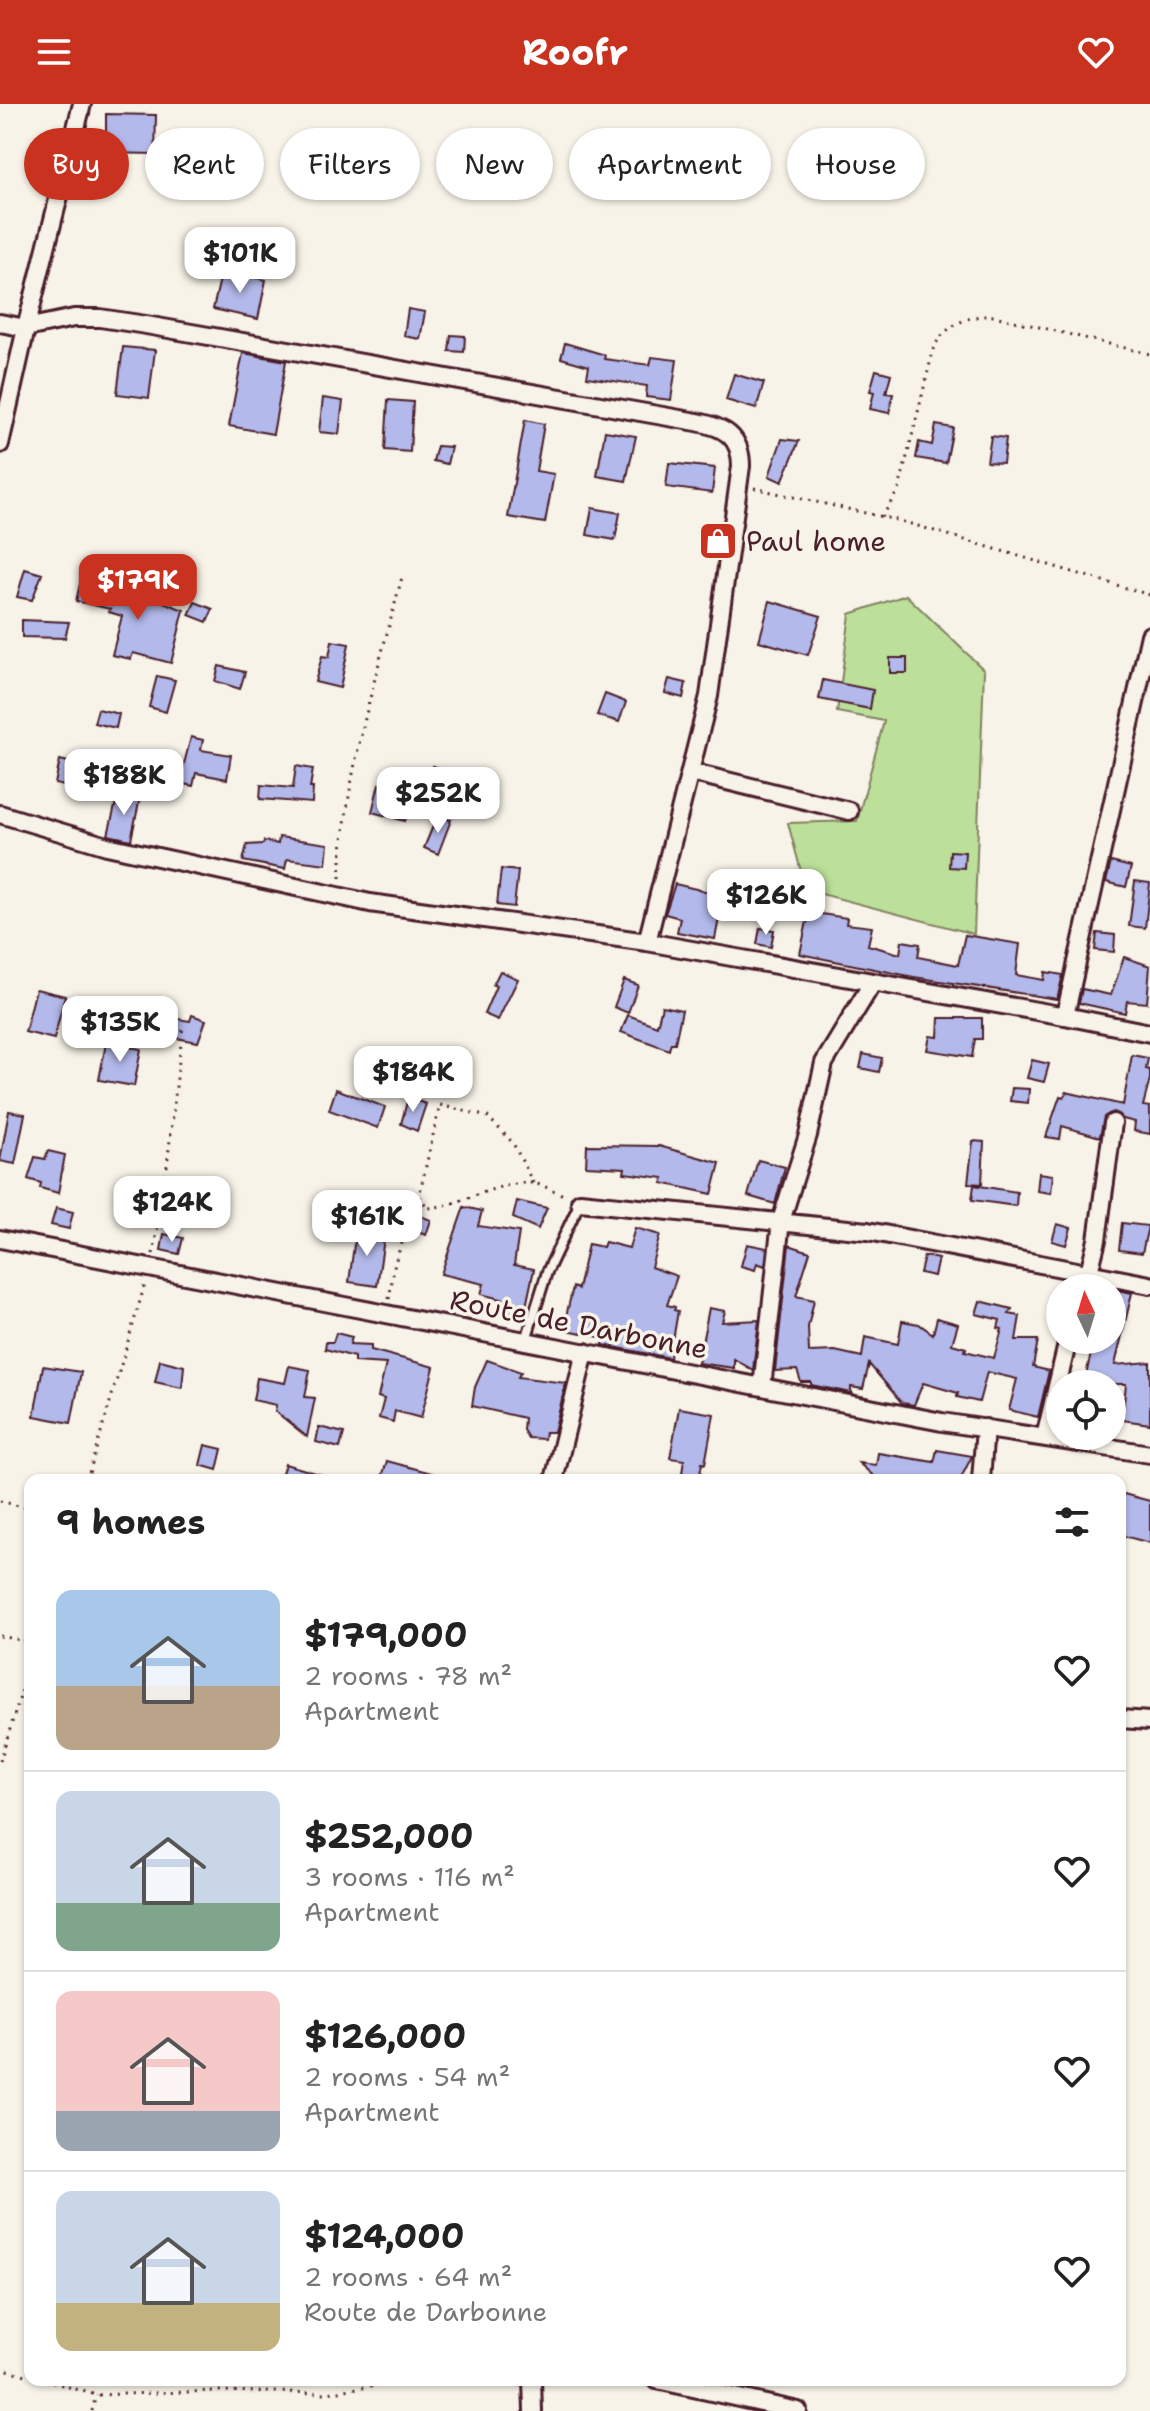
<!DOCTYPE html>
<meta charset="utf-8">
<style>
body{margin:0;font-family:"Shantell Sans",sans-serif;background:#f6f6f6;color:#222;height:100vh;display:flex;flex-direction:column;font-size:30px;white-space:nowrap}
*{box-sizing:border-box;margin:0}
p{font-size:26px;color:#767676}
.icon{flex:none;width:44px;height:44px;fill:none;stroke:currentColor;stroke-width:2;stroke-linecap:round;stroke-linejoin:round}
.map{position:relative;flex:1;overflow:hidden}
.panel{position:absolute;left:24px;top:1370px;width:1102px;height:912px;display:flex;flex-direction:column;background:#fff;border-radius:16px;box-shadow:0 2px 6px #0004}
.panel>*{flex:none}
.guide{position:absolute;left:24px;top:24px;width:1102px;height:72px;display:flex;gap:16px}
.needle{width:52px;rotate:356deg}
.buttons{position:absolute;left:1046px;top:1170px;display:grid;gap:16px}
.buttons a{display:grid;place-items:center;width:80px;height:80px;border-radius:50%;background:#fff;box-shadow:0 2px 6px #0004;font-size:40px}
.price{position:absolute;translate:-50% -68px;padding:0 18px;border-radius:16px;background:#fff;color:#222;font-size:26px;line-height:52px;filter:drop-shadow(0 2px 4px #0008)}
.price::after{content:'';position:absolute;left:50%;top:48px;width:24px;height:18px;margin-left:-12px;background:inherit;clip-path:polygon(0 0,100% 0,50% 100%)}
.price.active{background:#c8321e;color:#fff}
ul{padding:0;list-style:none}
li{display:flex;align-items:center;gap:24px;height:200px;padding:0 32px}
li+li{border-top:2px solid #e0e0e0}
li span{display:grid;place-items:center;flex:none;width:224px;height:160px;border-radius:16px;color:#555}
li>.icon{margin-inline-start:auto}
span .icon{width:96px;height:96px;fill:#fffc;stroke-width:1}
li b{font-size:34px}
h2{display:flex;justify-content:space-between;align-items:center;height:96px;padding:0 32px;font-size:34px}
.chip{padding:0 28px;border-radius:36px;background:#fff;box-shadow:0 2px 6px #0004;font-size:28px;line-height:72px}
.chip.active{background:#c8321e;color:#fff}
header{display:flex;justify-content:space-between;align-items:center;height:104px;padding:0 32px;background:#c8321e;color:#fff;font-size:36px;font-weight:700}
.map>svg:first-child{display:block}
.green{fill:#bce09a;stroke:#838062;stroke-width:2}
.building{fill:#b3b9ea;stroke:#4a1f2b;stroke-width:2}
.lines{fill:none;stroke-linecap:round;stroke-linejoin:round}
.lane-casing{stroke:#4a1f2b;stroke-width:14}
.street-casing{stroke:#4a1f2b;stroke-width:22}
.path{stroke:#4a1f2b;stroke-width:3;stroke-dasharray:2 6;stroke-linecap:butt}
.lane{stroke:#f7f3e8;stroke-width:8}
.street{stroke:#f7f3e8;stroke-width:16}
.labels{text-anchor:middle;stroke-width:7;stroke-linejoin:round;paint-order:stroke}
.poi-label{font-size:28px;fill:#4a1f2b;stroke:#f7f3e8;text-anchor:start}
.street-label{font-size:28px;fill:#4a1f2b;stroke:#f7f3e8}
</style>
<header><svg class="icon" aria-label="menu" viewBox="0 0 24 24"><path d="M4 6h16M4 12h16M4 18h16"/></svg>Roofr<svg class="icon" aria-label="heart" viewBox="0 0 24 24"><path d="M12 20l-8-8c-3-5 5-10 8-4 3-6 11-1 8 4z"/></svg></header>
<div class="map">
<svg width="1150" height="2307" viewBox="0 0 1150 2307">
<rect width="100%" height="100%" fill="#f7f3e8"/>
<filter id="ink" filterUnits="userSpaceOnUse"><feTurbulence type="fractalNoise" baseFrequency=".0125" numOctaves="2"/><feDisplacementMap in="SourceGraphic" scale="16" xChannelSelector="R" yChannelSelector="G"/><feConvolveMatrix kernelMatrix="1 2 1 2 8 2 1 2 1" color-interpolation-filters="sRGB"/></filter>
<g filter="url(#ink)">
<path class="green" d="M 906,491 L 984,566 L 974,830 L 806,786 L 788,719 L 857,717 L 884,617 L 837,608 L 850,510 Z"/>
<path class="building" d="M 106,10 L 156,11 L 155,50 L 106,49 Z
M 222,166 L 266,176 L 258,215 L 213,205 Z
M 408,205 L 425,208 L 420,235 L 404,232 Z
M 451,231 L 465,232 L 464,248 L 449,247 Z
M 565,239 L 605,251 L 604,255 L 650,261 L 652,253 L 677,256 L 671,296 L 646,293 L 647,282 L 587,273 L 589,262 L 561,254 Z
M 123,243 L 155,246 L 149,294 L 117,290 Z
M 243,249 L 286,257 L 273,330 L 229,322 Z
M 876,266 L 891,270 L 886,289 L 893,290 L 889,309 L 870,305 L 874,288 L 870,287 Z
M 734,270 L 764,279 L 756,305 L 726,296 Z
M 323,294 L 343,297 L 339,330 L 319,328 Z
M 388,296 L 413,298 L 410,348 L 385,346 Z
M 525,316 L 544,320 L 536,367 L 554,370 L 545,419 L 508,413 Z
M 936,321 L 953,324 L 946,359 L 916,354 L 919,338 L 932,341 Z
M 605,327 L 636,332 L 626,377 L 597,372 Z
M 991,332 L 1006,334 L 1003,359 L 987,358 Z
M 782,335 L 799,337 L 782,378 L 769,372 Z
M 437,342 L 451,343 L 447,360 L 433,357 Z
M 669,359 L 715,364 L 712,389 L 666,383 Z
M 592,404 L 620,409 L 615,436 L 587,431 Z
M 25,465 L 42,470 L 32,496 L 17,493 Z
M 80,480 L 114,489 L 116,481 L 141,487 L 140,489 L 184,506 L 171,559 L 133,549 L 131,555 L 112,551 L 122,512 L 109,508 L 110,505 L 76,497 Z
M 770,497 L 821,512 L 808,551 L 759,537 Z
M 195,498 L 213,505 L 207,518 L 189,511 Z
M 22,516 L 69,518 L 65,534 L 22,533 Z
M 332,537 L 349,540 L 340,584 L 315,578 L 322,552 L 329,553 Z
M 890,554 L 907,554 L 907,569 L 890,569 Z
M 219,562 L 245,568 L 240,585 L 215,577 Z
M 157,572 L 175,576 L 166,608 L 149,603 Z
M 669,575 L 686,579 L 683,594 L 665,589 Z
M 823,576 L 873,586 L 870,605 L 819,595 Z
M 605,590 L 626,598 L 619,618 L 597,611 Z
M 98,605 L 119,610 L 116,624 L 94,619 Z
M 191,633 L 203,636 L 201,646 L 231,651 L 227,675 L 196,669 L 193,682 L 179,679 Z
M 60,656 L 93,664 L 91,673 L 104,675 L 102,690 L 55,680 Z
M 296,662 L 313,665 L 310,684 L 313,684 L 312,699 L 260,695 L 261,681 L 293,684 Z
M 433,662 L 464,672 L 455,700 L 424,688 Z
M 379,680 L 412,688 L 405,717 L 372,708 Z
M 118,690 L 140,694 L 131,736 L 108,731 Z
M 437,712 L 451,716 L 438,750 L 424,744 Z
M 279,733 L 328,740 L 326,760 L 287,755 L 285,765 L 243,757 L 247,741 L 263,740 L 264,737 L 278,740 Z
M 950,747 L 965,748 L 964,764 L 949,763 Z
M 1111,758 L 1131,763 L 1126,783 L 1106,778 Z
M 501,765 L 518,767 L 514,803 L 497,801 Z
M 1135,777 L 1150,779 L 1145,824 L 1129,822 Z
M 675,780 L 709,788 L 709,791 L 723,794 L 715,835 L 677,828 L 680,814 L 665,810 Z
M 809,808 L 847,814 L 846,820 L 872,823 L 868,841 L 900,850 L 902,837 L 920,840 L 918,853 L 958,861 L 965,831 L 1020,840 L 1016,871 L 1044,876 L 1045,868 L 1063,871 L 1057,895 L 914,873 L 800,850 Z
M 760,824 L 774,826 L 771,843 L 757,840 Z
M 1097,829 L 1115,831 L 1114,848 L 1095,846 Z
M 1124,853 L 1150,862 L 1147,899 L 1127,897 L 1125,909 L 1079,899 L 1082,885 L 1111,891 Z
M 500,867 L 518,875 L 498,916 L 484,910 L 496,882 L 493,881 Z
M 624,876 L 638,881 L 628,909 L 614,903 Z
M 36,885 L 65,892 L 54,935 L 25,928 Z
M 662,902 L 682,906 L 675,939 L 671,939 L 669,946 L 621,928 L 628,911 L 657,922 Z
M 192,911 L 206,916 L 198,938 L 154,930 L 157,912 L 190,917 Z
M 939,914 L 982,914 L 982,935 L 975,935 L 972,953 L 927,946 L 930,932 L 938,933 Z
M 106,939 L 141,945 L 134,982 L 99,976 Z
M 863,950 L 882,954 L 879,968 L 860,964 Z
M 1132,951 L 1148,954 L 1146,965 L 1150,966 L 1150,975 L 1143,1002 L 1150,1003 L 1150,1030 L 1134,1027 L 1135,1018 L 1123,1015 L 1114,1008 L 1104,1013 L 1100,1033 L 1062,1022 L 1060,1035 L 1046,1033 L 1060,992 L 1064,993 L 1066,988 L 1123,1001 Z
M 1032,956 L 1049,960 L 1044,978 L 1027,974 Z
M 1012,984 L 1029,985 L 1028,999 L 1010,997 Z
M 336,985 L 385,1003 L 378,1024 L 329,1006 Z
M 408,994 L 426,1000 L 417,1027 L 401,1020 Z
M 9,1007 L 25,1010 L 15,1060 L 0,1057 Z
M 973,1037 L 984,1038 L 982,1080 L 968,1079 Z
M 587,1041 L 659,1042 L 720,1059 L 712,1090 L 662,1079 L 664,1074 L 624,1069 L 625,1064 L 586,1062 Z
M 48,1047 L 65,1051 L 58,1089 L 40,1084 L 41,1079 L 28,1075 L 35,1053 L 45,1055 Z
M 758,1056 L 785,1063 L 775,1100 L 748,1092 Z
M 1039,1069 L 1053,1071 L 1051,1089 L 1037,1087 Z
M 974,1081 L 1017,1088 L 1016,1102 L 972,1096 Z
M 177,1093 L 197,1097 L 195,1110 L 174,1112 Z
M 393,1095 L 409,1100 L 407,1107 L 431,1116 L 426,1131 L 387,1118 Z
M 517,1097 L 547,1104 L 538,1125 L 513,1114 Z
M 464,1103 L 482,1107 L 478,1122 L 519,1128 L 514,1161 L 534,1165 L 524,1212 L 506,1208 L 508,1197 L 481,1190 L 484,1180 L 441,1170 Z
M 56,1104 L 73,1108 L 69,1125 L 51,1121 Z
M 1122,1119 L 1148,1122 L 1142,1149 L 1119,1146 Z
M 1057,1120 L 1071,1124 L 1066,1141 L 1052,1137 Z
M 635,1124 L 660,1131 L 651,1163 L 677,1172 L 667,1201 L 675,1203 L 674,1206 L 678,1207 L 670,1254 L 603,1241 L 604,1234 L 563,1225 L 573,1183 L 578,1185 L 588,1140 L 603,1143 L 605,1138 L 629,1144 Z
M 362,1125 L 385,1128 L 377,1182 L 349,1178 L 354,1141 Z
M 164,1130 L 183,1134 L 179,1150 L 161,1146 Z
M 747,1140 L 767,1144 L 765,1162 L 757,1159 L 755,1166 L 741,1162 Z
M 789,1141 L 810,1148 L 796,1192 L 814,1196 L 808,1223 L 809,1248 L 835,1247 L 862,1253 L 865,1233 L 898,1240 L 902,1217 L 919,1220 L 933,1230 L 937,1214 L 958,1220 L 952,1240 L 966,1244 L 965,1247 L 994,1254 L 1002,1225 L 998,1224 L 1000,1216 L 976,1210 L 980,1197 L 1012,1205 L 1009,1210 L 1020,1212 L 1016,1236 L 1038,1236 L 1033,1263 L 1049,1267 L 1038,1313 L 1009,1306 L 1017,1275 L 987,1268 L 979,1298 L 957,1293 L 958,1289 L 923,1279 L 914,1301 L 902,1299 L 869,1260 L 863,1285 L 851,1283 L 851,1289 L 811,1281 L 811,1278 L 801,1278 L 797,1266 L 775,1267 Z
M 924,1152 L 938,1155 L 934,1172 L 920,1169 Z
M 1112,1185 L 1132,1189 L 1115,1261 L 1150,1258 L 1150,1320 L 1122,1316 L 1126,1280 L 1084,1280 L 1094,1236 L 1112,1236 Z
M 709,1204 L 725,1207 L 722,1218 L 759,1216 L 753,1266 L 734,1255 L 734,1264 L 698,1259 Z
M 336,1229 L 352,1233 L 350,1240 L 371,1241 L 371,1246 L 434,1263 L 421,1314 L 395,1307 L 393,1318 L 379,1314 L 384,1295 L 378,1293 L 386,1260 L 354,1258 L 354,1253 L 325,1245 L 326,1238 L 333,1238 Z
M 160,1256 L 184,1262 L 182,1284 L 155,1278 Z
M 487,1256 L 521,1268 L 518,1273 L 566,1279 L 554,1328 L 545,1328 L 544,1335 L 528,1334 L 523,1326 L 524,1314 L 472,1302 L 475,1283 Z
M 43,1262 L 81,1268 L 71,1319 L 34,1312 Z
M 289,1262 L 310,1266 L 305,1293 L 315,1294 L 307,1333 L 275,1307 L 276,1301 L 253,1296 L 257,1274 L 285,1279 Z
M 679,1304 L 714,1310 L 705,1360 L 702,1359 L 699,1376 L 681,1376 L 684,1356 L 670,1354 Z
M 319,1323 L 344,1329 L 340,1344 L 316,1338 Z
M 205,1341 L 222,1345 L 217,1366 L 200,1361 Z
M 937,1346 L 972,1352 L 960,1376 L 878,1376 L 859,1359 L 876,1361 L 878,1349 L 934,1358 Z
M 387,1357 L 439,1371 L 439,1376 L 381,1376 Z
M 285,1360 L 326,1372 L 325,1376 L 280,1376 Z
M 1120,1389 L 1150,1397 L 1150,1439 L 1120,1431 Z"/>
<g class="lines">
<defs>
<path id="lane" d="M 526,1236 L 547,1168 L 580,1098"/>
<path id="street" d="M 0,219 L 26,224 L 74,214 L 100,214 L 146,221 L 697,318 C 724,323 741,332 741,362 L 709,592 L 647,838
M 0,340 L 26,224 L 82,0
M 690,668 L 849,707
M 0,710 L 107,742 L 370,799 L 647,838 L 1065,912 L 1150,929
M 1065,912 L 1150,531
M 580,1098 L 868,1127 L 1150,1181
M 0,1135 L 942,1318 L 1150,1350
M 1085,1184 L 1097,1136 L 1113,1019
M 762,1283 L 781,1117 L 808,1031 L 824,959 L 873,878
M 1045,1333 L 1068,1236
M 554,1376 L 585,1248
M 981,1376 L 985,1324
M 1120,1615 L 1150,1617
M 532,2276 L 533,2307
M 657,2276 L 798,2307"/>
</defs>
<use href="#lane" class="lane-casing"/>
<use href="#street" class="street-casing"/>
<path class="path" d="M 754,384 L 901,417 L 1150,491
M 882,413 L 899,385 L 934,243 C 946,221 969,210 994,212 L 1150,250
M 340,774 C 345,671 376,573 402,473
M 533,1079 L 513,1039 L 488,1013 L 440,1001 L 419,1092 L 428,1104 C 464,1101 494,1078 531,1079 C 542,1080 556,1088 566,1092
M 153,1150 L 165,1080 L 183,921
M 389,1195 L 395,1158 L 419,1092
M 87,1376 L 145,1180
M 0,1397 L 30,1405
M 0,1532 L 30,1538
M 0,1657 L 30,1561
M 0,2264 L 30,2272
M 45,2276 L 96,2291 L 215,2287 L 327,2289 L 407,2276
M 92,2307 L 96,2291"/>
<use href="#lane" class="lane"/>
<use href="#street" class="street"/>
</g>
</g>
<defs>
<symbol id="shop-square" viewBox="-11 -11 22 22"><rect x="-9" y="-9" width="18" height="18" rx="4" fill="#c8321e" stroke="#f7f3e8"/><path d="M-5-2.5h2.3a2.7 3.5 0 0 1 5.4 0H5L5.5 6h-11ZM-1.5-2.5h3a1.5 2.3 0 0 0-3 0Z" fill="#fff"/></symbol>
</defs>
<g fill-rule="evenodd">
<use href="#shop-square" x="696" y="415" width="44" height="44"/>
</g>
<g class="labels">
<g class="poi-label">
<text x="746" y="447">Paul home</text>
</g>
<g class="street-label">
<text transform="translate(579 1220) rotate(11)" y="10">Route de Darbonne</text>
</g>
</g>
</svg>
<div class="buttons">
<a><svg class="needle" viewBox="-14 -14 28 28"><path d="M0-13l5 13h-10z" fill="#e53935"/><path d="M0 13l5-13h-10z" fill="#767676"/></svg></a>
<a><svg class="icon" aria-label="locate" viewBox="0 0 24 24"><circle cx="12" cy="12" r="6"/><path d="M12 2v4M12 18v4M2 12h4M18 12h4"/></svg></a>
</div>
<b class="price" style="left:240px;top:191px">$101K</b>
<b class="price active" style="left:138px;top:518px">$179K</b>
<b class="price" style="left:124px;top:713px">$188K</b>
<b class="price" style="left:438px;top:731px">$252K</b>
<b class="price" style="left:766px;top:833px">$126K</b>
<b class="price" style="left:120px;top:960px">$135K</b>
<b class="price" style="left:413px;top:1010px">$184K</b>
<b class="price" style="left:172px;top:1140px">$124K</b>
<b class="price" style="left:367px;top:1154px">$161K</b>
<div class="guide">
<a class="chip active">Buy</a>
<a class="chip">Rent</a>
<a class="chip">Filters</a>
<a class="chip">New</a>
<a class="chip">Apartment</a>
<a class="chip">House</a>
</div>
<section class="panel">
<h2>9 homes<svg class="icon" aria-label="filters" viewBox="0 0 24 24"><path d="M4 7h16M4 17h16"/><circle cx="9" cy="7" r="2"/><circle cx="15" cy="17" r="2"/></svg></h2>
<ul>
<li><span style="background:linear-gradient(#a9c7e8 60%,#b9a48a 0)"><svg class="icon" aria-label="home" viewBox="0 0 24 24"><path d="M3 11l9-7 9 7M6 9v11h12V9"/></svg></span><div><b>$179,000</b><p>2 rooms · 78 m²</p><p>Apartment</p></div><svg class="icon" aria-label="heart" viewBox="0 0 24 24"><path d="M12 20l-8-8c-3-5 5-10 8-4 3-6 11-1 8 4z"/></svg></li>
<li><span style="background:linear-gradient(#c9d6e8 70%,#7fa58c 0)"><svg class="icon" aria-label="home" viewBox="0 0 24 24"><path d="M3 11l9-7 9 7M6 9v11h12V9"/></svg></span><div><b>$252,000</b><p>3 rooms · 116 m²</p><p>Apartment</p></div><svg class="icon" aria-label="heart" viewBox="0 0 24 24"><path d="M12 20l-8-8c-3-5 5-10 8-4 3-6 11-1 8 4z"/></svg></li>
<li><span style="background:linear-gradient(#f6c9c9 75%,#9aa5b1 0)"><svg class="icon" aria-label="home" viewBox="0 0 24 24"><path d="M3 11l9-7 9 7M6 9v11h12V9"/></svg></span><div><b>$126,000</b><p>2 rooms · 54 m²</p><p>Apartment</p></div><svg class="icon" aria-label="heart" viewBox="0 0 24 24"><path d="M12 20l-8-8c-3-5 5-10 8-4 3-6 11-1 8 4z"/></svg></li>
<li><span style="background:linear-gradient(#c9d6e8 70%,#c2b280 0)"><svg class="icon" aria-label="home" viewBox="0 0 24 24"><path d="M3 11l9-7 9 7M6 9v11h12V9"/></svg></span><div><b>$124,000</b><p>2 rooms · 64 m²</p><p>Route de Darbonne</p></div><svg class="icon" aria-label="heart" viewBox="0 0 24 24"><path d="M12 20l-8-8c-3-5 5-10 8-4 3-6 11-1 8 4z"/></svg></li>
</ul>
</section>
</div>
